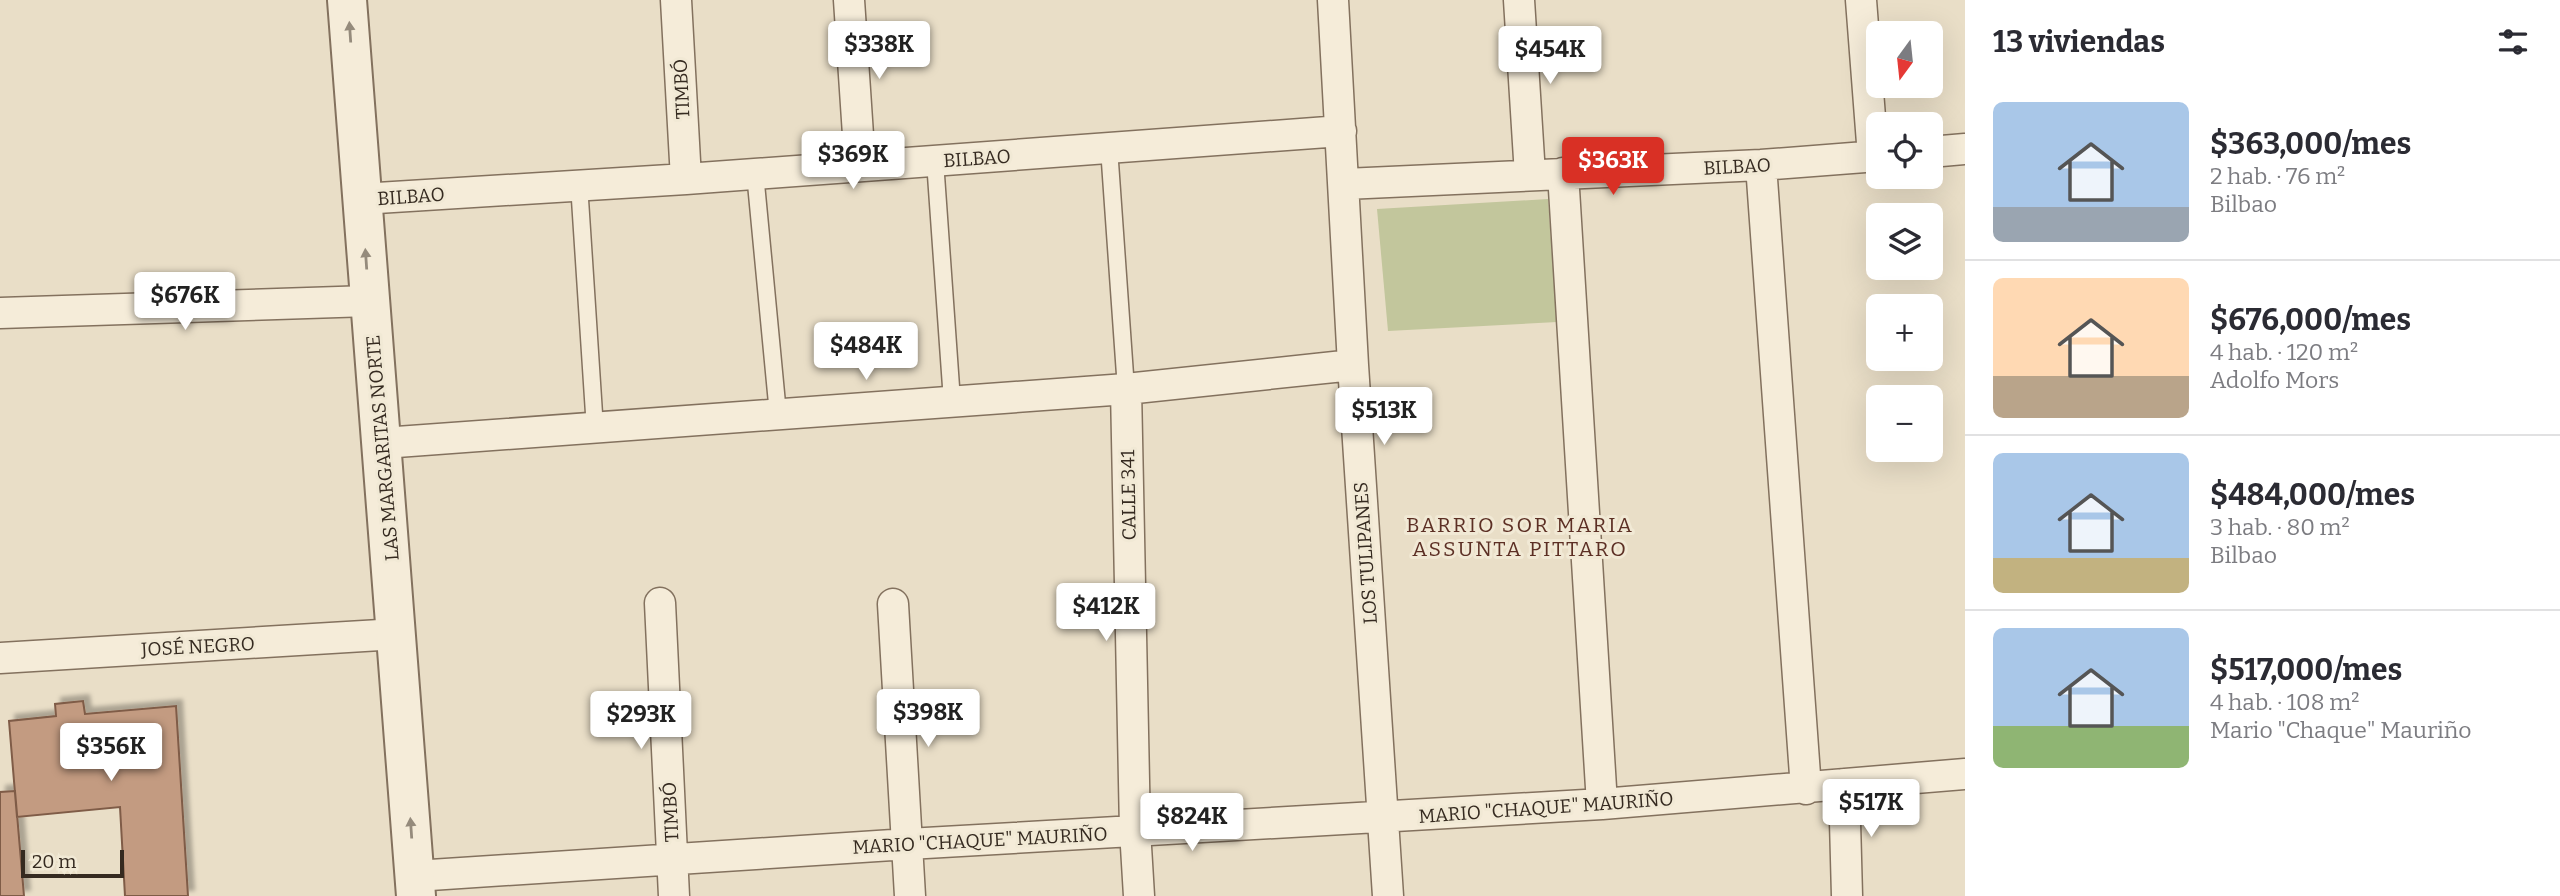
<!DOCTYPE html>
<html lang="es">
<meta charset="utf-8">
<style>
body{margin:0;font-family:Bitter,serif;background:#f7f7f7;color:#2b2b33;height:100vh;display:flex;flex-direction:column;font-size:26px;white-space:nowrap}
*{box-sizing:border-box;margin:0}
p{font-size:23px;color:#7c7c81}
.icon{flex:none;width:38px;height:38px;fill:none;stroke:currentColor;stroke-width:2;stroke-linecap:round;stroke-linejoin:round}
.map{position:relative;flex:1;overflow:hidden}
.side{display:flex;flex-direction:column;background:#fff;width:595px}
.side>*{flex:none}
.needle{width:46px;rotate:195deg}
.fabs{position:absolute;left:1866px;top:21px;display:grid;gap:14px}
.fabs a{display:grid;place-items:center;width:77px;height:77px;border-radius:10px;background:#fff;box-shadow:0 7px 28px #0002;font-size:35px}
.scale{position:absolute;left:21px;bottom:18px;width:103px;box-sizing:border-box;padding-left:7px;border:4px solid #352a20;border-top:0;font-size:19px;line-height:24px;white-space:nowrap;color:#352a20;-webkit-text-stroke:5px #f1e9d5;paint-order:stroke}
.price{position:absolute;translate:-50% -60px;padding:0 16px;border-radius:7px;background:#fff;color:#222;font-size:23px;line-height:46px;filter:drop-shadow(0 2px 4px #0008)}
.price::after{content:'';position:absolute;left:50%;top:42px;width:21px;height:16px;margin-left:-10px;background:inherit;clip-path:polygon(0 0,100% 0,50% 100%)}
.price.selected{background:#d93025;color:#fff}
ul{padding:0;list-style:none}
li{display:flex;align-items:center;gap:21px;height:175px;padding:0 28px}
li+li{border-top:2px solid #e1e1e2}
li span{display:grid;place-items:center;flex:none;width:196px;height:140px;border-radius:10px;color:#555}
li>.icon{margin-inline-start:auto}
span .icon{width:84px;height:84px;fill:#fffc;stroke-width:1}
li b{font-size:30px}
h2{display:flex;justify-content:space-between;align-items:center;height:84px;padding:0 28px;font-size:30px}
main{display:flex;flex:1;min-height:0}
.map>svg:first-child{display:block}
.green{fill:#c2c69c}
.building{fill:#c39b81;stroke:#7f5b47;stroke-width:2;filter:url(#shadow)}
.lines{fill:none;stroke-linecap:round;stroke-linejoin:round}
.service-casing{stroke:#83715e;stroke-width:19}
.minor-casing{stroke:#83715e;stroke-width:33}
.tertiary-casing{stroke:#83715e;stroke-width:42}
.service{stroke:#f5ecd9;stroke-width:16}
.minor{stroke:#f5ecd9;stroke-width:30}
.tertiary{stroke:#f5ecd9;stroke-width:38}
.oneway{fill:#958b7c}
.labels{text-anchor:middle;stroke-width:6;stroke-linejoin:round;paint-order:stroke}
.street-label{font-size:19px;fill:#352a20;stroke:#f1e9d5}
.neighbourhood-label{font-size:21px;letter-spacing:2px;fill:#5c2f24;stroke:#f1e9d5}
</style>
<main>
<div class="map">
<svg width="1965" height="896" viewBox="0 0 1965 896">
<defs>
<filter id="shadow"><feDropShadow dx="6" dy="-6" stdDeviation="2" flood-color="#0004"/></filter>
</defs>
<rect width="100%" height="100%" fill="#e9dec7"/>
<path class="green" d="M 1548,199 L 1557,322 L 1388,331 L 1377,209 Z"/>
<path class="building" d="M 83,701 L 85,714 L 176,706 L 188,896 L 125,896 L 120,807 L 17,817 L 9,721 L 56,716 L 55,704 Z
M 15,791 L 24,896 L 0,896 L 0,792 Z"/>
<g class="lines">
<defs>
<path id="service" d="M 1109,148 L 1126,389
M 935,161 L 952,401
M 755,173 L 778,414
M 579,184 L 595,429"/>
<path id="minor" d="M 676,0 L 686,179
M 849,0 L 860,165
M 1333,0 L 1353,365 L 1388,896
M 1519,0 L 1530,175
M 1861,0 L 1873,156
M 1930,152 L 1965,149
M 1761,165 L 1806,789
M 1563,173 L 1602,804
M 1345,184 L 1761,165 L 1878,156
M 361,199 L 686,179 L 1341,131
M 0,313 L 369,301
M 1126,389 L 1135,830 L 1139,896
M 383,443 L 1126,389 L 1353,365
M 660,603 L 674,896
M 893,604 L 910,896
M 0,658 L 397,634
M 1844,784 L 1847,896
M 415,876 L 908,844 L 1602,804 L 1965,774"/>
<path id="tertiary" d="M 347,0 L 416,896"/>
</defs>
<use href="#service" class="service-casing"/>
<use href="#minor" class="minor-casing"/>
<use href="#tertiary" class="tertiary-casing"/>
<use href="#service" class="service"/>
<use href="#minor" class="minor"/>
<use href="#tertiary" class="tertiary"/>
</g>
<defs><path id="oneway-solid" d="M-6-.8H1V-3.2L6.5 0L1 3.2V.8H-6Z" transform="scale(1.75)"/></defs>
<g class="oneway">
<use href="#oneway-solid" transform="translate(350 32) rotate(-94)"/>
<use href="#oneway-solid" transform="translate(366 259) rotate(-94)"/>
<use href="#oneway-solid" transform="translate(411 828) rotate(-94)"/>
</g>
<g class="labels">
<g class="street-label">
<text transform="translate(681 89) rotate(-93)" y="7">TIMBÓ</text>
<text transform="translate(977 158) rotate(-4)" y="7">BILBAO</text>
<text transform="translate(1737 166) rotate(-3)" y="7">BILBAO</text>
<text transform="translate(411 196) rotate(-4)" y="7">BILBAO</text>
<text transform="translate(382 448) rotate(-95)" y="7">LAS MARGARITAS NORTE</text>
<text transform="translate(1128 495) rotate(-91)" y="7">CALLE 341</text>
<text transform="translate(1365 553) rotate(-94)" y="7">LOS TULIPANES</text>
<text transform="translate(198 646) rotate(-3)" y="7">JOSÉ NEGRO</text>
<text transform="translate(1546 807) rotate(-4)" y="7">MARIO "CHAQUE" MAURIÑO</text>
<text transform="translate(670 812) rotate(-93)" y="7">TIMBÓ</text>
<text transform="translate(980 840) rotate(-3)" y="7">MARIO "CHAQUE" MAURIÑO</text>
</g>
<g class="neighbourhood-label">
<text x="1520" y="532">BARRIO SOR MARIA<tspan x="1520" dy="24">ASSUNTA PITTARO</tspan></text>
</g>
</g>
</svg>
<div class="fabs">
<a><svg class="needle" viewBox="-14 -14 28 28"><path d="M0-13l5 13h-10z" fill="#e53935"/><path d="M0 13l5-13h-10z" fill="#7c7c81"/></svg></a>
<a><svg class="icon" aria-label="locate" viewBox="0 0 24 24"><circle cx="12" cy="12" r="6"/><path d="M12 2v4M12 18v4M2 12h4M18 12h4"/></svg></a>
<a><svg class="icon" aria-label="layers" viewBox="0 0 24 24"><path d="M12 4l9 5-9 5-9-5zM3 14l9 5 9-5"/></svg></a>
<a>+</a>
<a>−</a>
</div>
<div class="scale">20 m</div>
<b class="price" style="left:879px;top:81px">$338K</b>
<b class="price" style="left:1550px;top:86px">$454K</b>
<b class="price" style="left:853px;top:191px">$369K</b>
<b class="price selected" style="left:1613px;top:197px">$363K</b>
<b class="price" style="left:185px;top:332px">$676K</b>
<b class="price" style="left:866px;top:382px">$484K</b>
<b class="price" style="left:1384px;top:447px">$513K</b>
<b class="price" style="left:1106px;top:643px">$412K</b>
<b class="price" style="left:928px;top:749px">$398K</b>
<b class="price" style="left:641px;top:751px">$293K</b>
<b class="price" style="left:111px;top:783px">$356K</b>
<b class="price" style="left:1871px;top:839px">$517K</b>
<b class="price" style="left:1192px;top:853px">$824K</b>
</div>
<section class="side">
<h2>13 viviendas<svg class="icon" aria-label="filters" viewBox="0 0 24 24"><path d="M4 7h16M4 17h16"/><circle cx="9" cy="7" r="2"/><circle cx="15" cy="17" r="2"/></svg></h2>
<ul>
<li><span style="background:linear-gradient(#a9c7e8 75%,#9aa5b1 0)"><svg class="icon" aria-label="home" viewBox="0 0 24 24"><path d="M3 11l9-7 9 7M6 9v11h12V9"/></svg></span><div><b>$363,000/mes</b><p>2 hab. · 76 m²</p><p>Bilbao</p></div></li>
<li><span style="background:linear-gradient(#ffd9b3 70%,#b9a48a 0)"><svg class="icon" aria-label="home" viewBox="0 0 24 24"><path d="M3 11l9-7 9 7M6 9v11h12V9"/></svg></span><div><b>$676,000/mes</b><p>4 hab. · 120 m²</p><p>Adolfo Mors</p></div></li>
<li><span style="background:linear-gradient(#a9c7e8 75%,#c2b280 0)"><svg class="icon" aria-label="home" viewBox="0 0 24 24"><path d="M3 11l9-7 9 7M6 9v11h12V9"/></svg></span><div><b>$484,000/mes</b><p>3 hab. · 80 m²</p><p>Bilbao</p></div></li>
<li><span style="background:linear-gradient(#a9c7e8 70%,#8fb573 0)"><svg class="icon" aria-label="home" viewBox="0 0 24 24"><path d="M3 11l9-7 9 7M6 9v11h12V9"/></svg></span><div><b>$517,000/mes</b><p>4 hab. · 108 m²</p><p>Mario &quot;Chaque&quot; Mauriño</p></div></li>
</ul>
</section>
</main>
